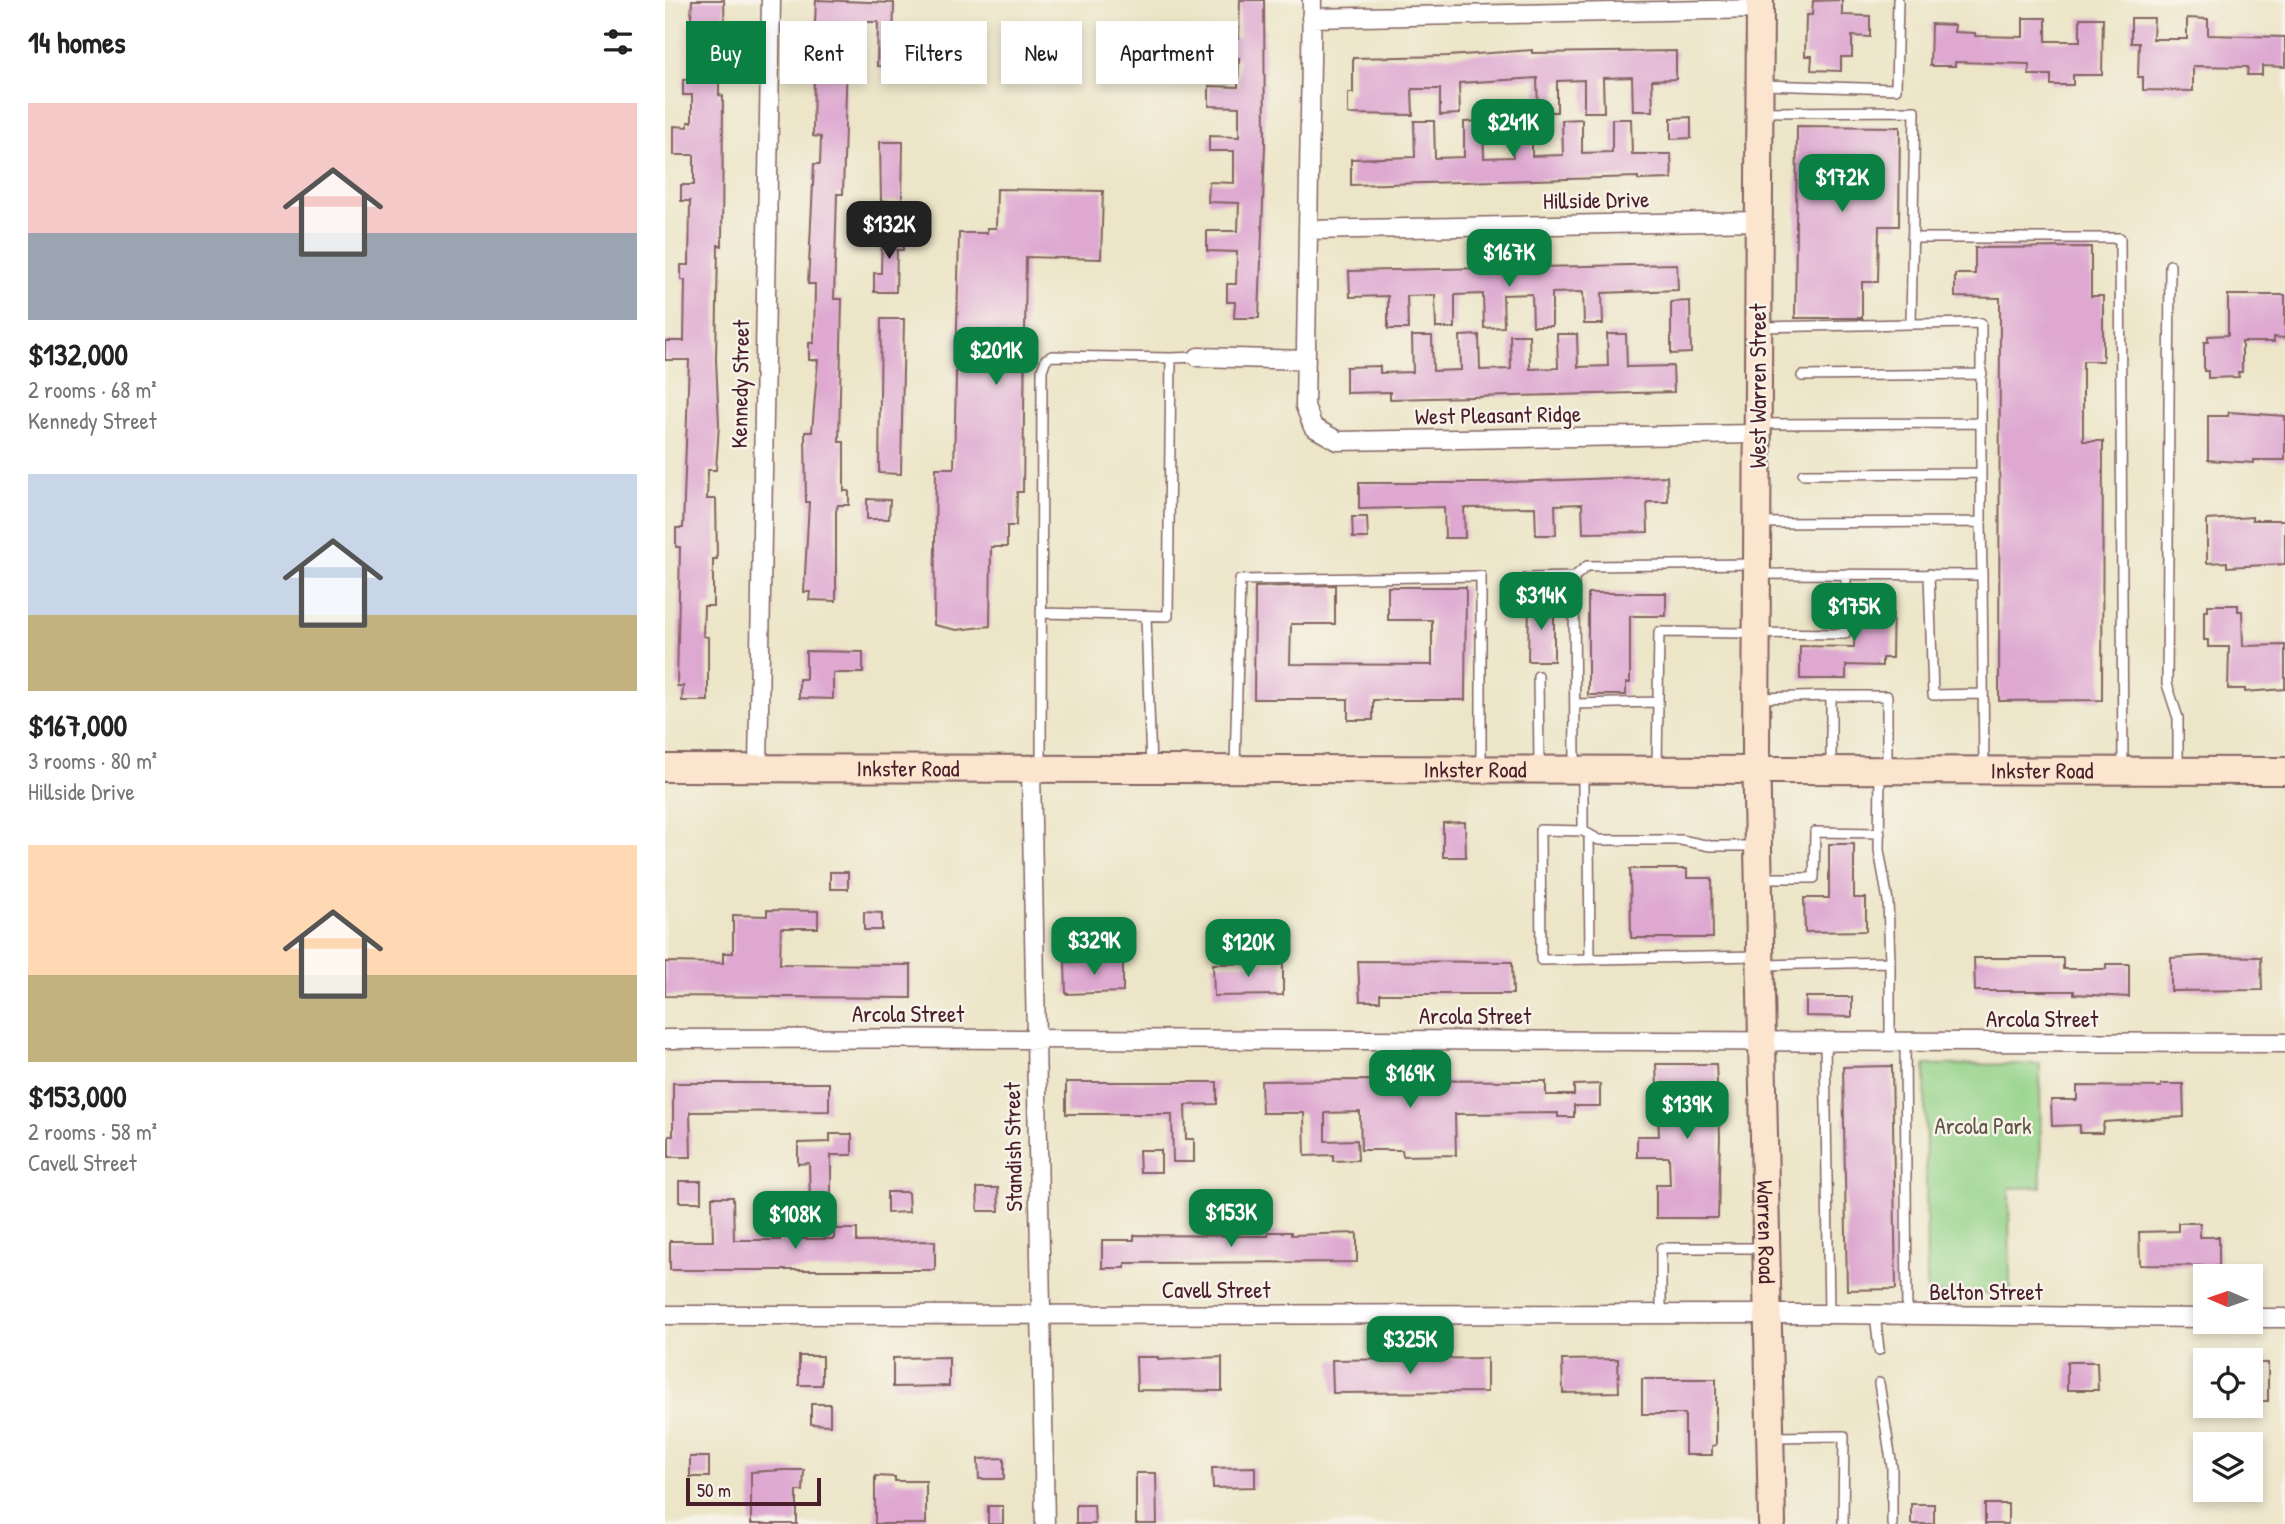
<!DOCTYPE html>
<meta charset="utf-8">
<style>
body{margin:0;font-family:"Patrick Hand",sans-serif;background:#f2f2f2;color:#222;height:100vh;display:flex;flex-direction:column;font-size:26px;white-space:nowrap}
*{box-sizing:border-box;margin:0}
p{font-size:23px;color:#767676}
.icon{flex:none;width:38px;height:38px;fill:none;stroke:currentColor;stroke-width:2;stroke-linecap:round;stroke-linejoin:round}
.map{position:relative;flex:1;overflow:hidden}
.sheet{display:flex;flex-direction:column;background:#fff;width:665px}
.sheet>*{flex:none}
.hud{position:absolute;left:21px;top:21px;width:665px;height:63px;display:flex;gap:14px}
.needle{width:46px;rotate:272deg}
.buttons{position:absolute;left:1528px;top:1264px;display:grid;gap:14px}
.buttons a{display:grid;place-items:center;width:70px;height:70px;border-radius:0px;background:#fff;box-shadow:0 4px 10px #0003;font-size:35px}
.scale{position:absolute;left:21px;bottom:18px;width:135px;box-sizing:border-box;padding-left:7px;border:4px solid #4a1f2b;border-top:0;font-size:19px;line-height:24px;white-space:nowrap;color:#4a1f2b;-webkit-text-stroke:5px #f7f3e8;paint-order:stroke}
.price{position:absolute;translate:-50% -60px;padding:0 16px;border-radius:14px;background:#0b8043;color:#fff;font-size:23px;line-height:46px;filter:drop-shadow(0 2px 4px #0008)}
.price::after{content:'';position:absolute;left:50%;top:42px;width:21px;height:16px;margin-left:-10px;background:inherit;clip-path:polygon(0 0,100% 0,50% 100%)}
.price.on{background:#222;color:#fff}
ul{padding:0;list-style:none}
li{display:grid;align-content:center;gap:14px;height:371px;padding:0 28px}
li span{display:grid;place-items:center;height:217px;border-radius:0px;color:#555}
li>.icon{margin-inline-start:auto}
span .icon{width:126px;height:126px;fill:#fffc;stroke-width:1}
li b{font-size:30px}
h2{display:flex;justify-content:space-between;align-items:center;height:84px;padding:0 28px;font-size:30px}
.pill{padding:0 24px;border-radius:0px;background:#fff;box-shadow:0 4px 10px #0003;font-size:24px;line-height:63px}
.pill.on{background:#0b8043;color:#fff}
main{display:flex;flex:1;min-height:0}
.map>svg:first-child{display:block}
.green{fill:#94d389;stroke:#6f795a;stroke-width:2}
.building{fill:#dea8d1}
.lines{fill:none;stroke-linecap:round;stroke-linejoin:round}
.service-casing{stroke:#836462;stroke-width:12}
.minor-casing{stroke:#836462;stroke-width:21}
.secondary-casing{stroke:#836462;stroke-width:30}
.service{stroke:#fff;stroke-width:9}
.minor{stroke:#fff;stroke-width:18}
.secondary{stroke:#fce5cf;stroke-width:26}
.labels{text-anchor:middle;stroke-width:5;stroke-linejoin:round;paint-order:stroke}
.street-label{font-size:23px;fill:#4a1f2b;stroke:#f7f3e8}
.park-label{font-size:23px;fill:#605547;stroke:#f7f3e8}
</style>
<main>
<section class="sheet">
<h2>14 homes<svg class="icon" aria-label="filters" viewBox="0 0 24 24"><path d="M4 7h16M4 17h16"/><circle cx="9" cy="7" r="2"/><circle cx="15" cy="17" r="2"/></svg></h2>
<ul>
<li><span style="background:linear-gradient(#f6c9c9 60%,#9aa5b1 0)"><svg class="icon" aria-label="home" viewBox="0 0 24 24"><path d="M3 11l9-7 9 7M6 9v11h12V9"/></svg></span><div><b>$132,000</b><p>2 rooms · 68 m²</p><p>Kennedy Street</p></div></li>
<li><span style="background:linear-gradient(#c9d6e8 65%,#c2b280 0)"><svg class="icon" aria-label="home" viewBox="0 0 24 24"><path d="M3 11l9-7 9 7M6 9v11h12V9"/></svg></span><div><b>$167,000</b><p>3 rooms · 80 m²</p><p>Hillside Drive</p></div></li>
<li><span style="background:linear-gradient(#ffd9b3 60%,#c2b280 0)"><svg class="icon" aria-label="home" viewBox="0 0 24 24"><path d="M3 11l9-7 9 7M6 9v11h12V9"/></svg></span><div><b>$153,000</b><p>2 rooms · 58 m²</p><p>Cavell Street</p></div></li>
</ul>
</section>
<div class="map">
<svg width="1620" height="1524" viewBox="0 0 1620 1524">
<rect width="100%" height="100%" fill="#f7f3e8"/>
<filter id="ink" filterUnits="userSpaceOnUse"><feTurbulence type="fractalNoise" baseFrequency=".0143" numOctaves="2"/><feDisplacementMap in="SourceGraphic" scale="14" xChannelSelector="R" yChannelSelector="G"/><feConvolveMatrix kernelMatrix="1 2 1 2 8 2 1 2 1" color-interpolation-filters="sRGB"/></filter>
<filter id="wash" filterUnits="userSpaceOnUse"><feTurbulence type="fractalNoise" baseFrequency=".00686" numOctaves="4" result="noise"/><feDisplacementMap in="SourceGraphic" scale="28" xChannelSelector="R" yChannelSelector="G"/><feGaussianBlur stdDeviation="1.57" result="paint"/><feColorMatrix in="noise" values="0 0 0 0 0 0 0 0 0 0 0 0 0 0 0 0 0 1.4 0 .05"/><feComposite in="paint" operator="in"/></filter>
<g filter="url(#wash)">
<rect width="100%" height="100%" fill="#ece5c7"/>
<path class="green" d="M 1375,1064 L 1376,1187 L 1344,1188 L 1345,1293 L 1262,1293 L 1260,1065 Z"/>
<g id="blocks">
<path class="building" d="M 27,0 L 59,0 L 60,46 L 60,65 L 54,65 L 54,95 L 58,96 L 57,246 L 53,245 L 51,360 L 54,424 L 51,470 L 43,470 L 42,499 L 51,499 L 52,559 L 48,559 L 48,606 L 39,606 L 38,636 L 43,637 L 43,701 L 17,701 L 18,686 L 12,686 L 15,547 L 11,547 L 11,528 L 18,528 L 24,360 L 0,360 L 0,341 L 19,341 L 20,280 L 16,280 L 16,265 L 24,265 L 25,201 L 16,201 L 16,185 L 29,185 L 29,155 L 9,155 L 9,126 L 23,127 L 23,122 L 27,122 L 27,95 L 18,95 L 18,80 L 30,79 L 31,20 L 26,20 Z
M 151,0 L 229,3 L 228,48 L 235,48 L 234,67 L 212,66 L 213,22 L 183,22 L 178,194 L 172,194 L 169,299 L 177,299 L 174,442 L 179,442 L 179,491 L 184,491 L 184,505 L 173,505 L 171,511 L 171,601 L 144,600 L 145,592 L 139,592 L 144,502 L 141,502 L 140,432 L 147,432 L 153,360 L 144,360 L 144,343 L 149,343 L 150,284 L 143,284 L 149,164 L 155,164 L 156,137 L 148,136 L 149,73 L 157,73 L 158,45 L 149,45 Z
M 575,0 L 599,0 L 600,145 L 594,318 L 569,318 L 570,302 L 562,302 L 562,284 L 571,284 L 572,252 L 542,251 L 542,231 L 573,231 L 574,203 L 543,202 L 544,182 L 569,183 L 569,151 L 544,151 L 544,136 L 574,137 L 574,107 L 544,106 L 544,86 L 573,87 L 574,58 L 547,58 L 548,38 L 574,38 Z
M 1177,0 L 1177,15 L 1205,16 L 1205,37 L 1187,36 L 1187,57 L 1176,57 L 1176,71 L 1146,70 L 1147,56 L 1140,56 L 1141,15 L 1147,15 L 1148,1 Z
M 1358,18 L 1381,18 L 1381,41 L 1415,41 L 1415,18 L 1438,18 L 1437,75 L 1408,75 L 1408,85 L 1386,85 L 1386,75 L 1364,75 L 1364,64 L 1290,62 L 1290,66 L 1265,66 L 1266,24 L 1290,25 L 1289,32 L 1310,33 L 1310,36 L 1358,37 Z
M 1466,18 L 1489,18 L 1488,39 L 1522,39 L 1522,18 L 1543,19 L 1543,35 L 1620,37 L 1620,67 L 1597,66 L 1597,75 L 1582,75 L 1583,67 L 1528,66 L 1528,91 L 1478,90 L 1478,77 L 1473,77 L 1474,43 L 1466,43 Z
M 867,50 L 867,53 L 1011,51 L 1011,79 L 987,80 L 988,111 L 968,111 L 967,77 L 938,78 L 939,112 L 919,112 L 919,80 L 892,81 L 892,112 L 873,112 L 872,78 L 794,83 L 795,114 L 775,115 L 775,89 L 747,89 L 748,115 L 683,114 L 683,93 L 688,93 L 688,58 L 783,56 Z
M 1026,117 L 1026,138 L 1006,139 L 1006,118 Z
M 917,119 L 917,153 L 947,152 L 947,119 L 966,119 L 967,154 L 1006,154 L 1007,179 L 973,180 L 973,177 L 686,185 L 686,159 L 750,157 L 749,121 L 769,121 L 770,158 L 799,157 L 799,122 L 818,121 L 819,158 L 848,157 L 847,122 L 867,121 L 867,156 L 898,155 L 897,120 Z
M 1132,126 L 1235,127 L 1234,226 L 1214,226 L 1213,282 L 1197,282 L 1197,318 L 1130,318 Z
M 215,142 L 238,142 L 237,201 L 216,201 Z
M 332,189 L 438,191 L 436,259 L 361,257 L 358,492 L 352,492 L 351,526 L 342,526 L 342,547 L 326,547 L 325,626 L 292,630 L 269,625 L 271,468 L 289,468 L 294,233 L 322,233 L 322,228 L 331,228 Z
M 217,230 L 239,231 L 238,250 L 232,250 L 231,292 L 209,292 L 209,273 L 216,273 Z
M 1426,247 L 1426,296 L 1438,296 L 1438,361 L 1418,361 L 1418,441 L 1438,441 L 1437,700 L 1334,701 L 1335,298 L 1290,297 L 1290,274 L 1310,274 L 1310,248 Z
M 1012,264 L 1013,290 L 937,293 L 938,324 L 919,324 L 918,292 L 887,293 L 887,326 L 868,326 L 867,294 L 838,295 L 839,327 L 819,328 L 818,294 L 790,295 L 790,328 L 771,328 L 770,295 L 742,296 L 743,329 L 723,329 L 723,296 L 685,297 L 684,271 Z
M 1563,295 L 1620,295 L 1620,338 L 1609,337 L 1609,342 L 1577,342 L 1577,372 L 1573,372 L 1574,377 L 1543,378 L 1543,371 L 1539,371 L 1539,342 L 1543,342 L 1543,336 L 1563,335 Z
M 1025,301 L 1026,353 L 1006,354 L 1006,302 Z
M 216,319 L 239,319 L 236,474 L 214,473 Z
M 892,334 L 912,334 L 913,367 L 943,366 L 942,334 L 961,334 L 962,367 L 1008,366 L 1009,392 L 725,399 L 725,392 L 681,393 L 681,367 L 715,366 L 715,373 L 748,372 L 747,336 L 767,336 L 768,371 L 796,370 L 795,336 L 814,335 L 815,370 L 846,369 L 845,335 L 864,335 L 865,369 L 893,368 Z
M 1564,412 L 1620,416 L 1620,460 L 1589,460 L 1589,463 L 1543,460 L 1543,416 L 1563,416 Z
M 1002,476 L 1003,502 L 982,502 L 983,532 L 918,533 L 917,504 L 890,505 L 891,535 L 871,535 L 870,507 L 799,508 L 800,538 L 780,538 L 779,507 L 694,509 L 694,483 L 820,483 Z
M 202,499 L 225,500 L 224,519 L 202,519 Z
M 687,517 L 702,517 L 703,538 L 688,538 Z
M 1587,517 L 1587,520 L 1620,520 L 1620,564 L 1562,567 L 1562,562 L 1542,563 L 1542,520 Z
M 670,585 L 670,624 L 626,624 L 625,664 L 767,665 L 767,620 L 723,620 L 723,587 L 801,587 L 800,700 L 708,700 L 708,720 L 683,720 L 683,699 L 589,699 L 590,587 Z
M 923,593 L 1001,593 L 1001,616 L 965,616 L 965,683 L 961,683 L 961,695 L 923,695 Z
M 1191,596 L 1228,597 L 1227,658 L 1217,658 L 1217,666 L 1181,665 L 1181,679 L 1135,679 L 1135,646 L 1189,647 Z
M 864,603 L 889,603 L 889,661 L 863,661 Z
M 1543,605 L 1573,605 L 1573,611 L 1577,611 L 1578,646 L 1620,645 L 1620,689 L 1580,692 L 1580,689 L 1563,689 L 1564,647 L 1543,647 L 1543,640 L 1539,640 L 1539,611 L 1543,611 Z
M 141,651 L 198,652 L 198,673 L 168,673 L 168,699 L 134,698 L 134,679 L 141,679 Z
M 800,822 L 801,857 L 778,857 L 778,823 Z
M 1164,844 L 1189,844 L 1189,898 L 1201,898 L 1201,931 L 1140,932 L 1139,898 L 1164,898 Z
M 965,869 L 1022,869 L 1022,878 L 1047,878 L 1048,938 L 966,938 Z
M 165,872 L 183,872 L 183,889 L 165,889 Z
M 102,910 L 153,911 L 153,928 L 116,928 L 115,964 L 246,965 L 246,998 L 0,996 L 0,962 L 58,963 L 58,953 L 68,953 L 68,915 L 102,916 Z
M 199,912 L 217,913 L 217,930 L 199,930 Z
M 1538,956 L 1596,957 L 1597,990 L 1506,991 L 1506,958 Z
M 1309,958 L 1398,958 L 1398,969 L 1441,969 L 1441,964 L 1464,964 L 1464,997 L 1409,994 L 1409,991 L 1310,991 Z
M 458,960 L 458,992 L 401,994 L 400,962 Z
M 693,961 L 847,962 L 848,994 L 715,994 L 715,1001 L 695,1001 Z
M 618,963 L 618,995 L 549,996 L 548,964 Z
M 1141,997 L 1187,997 L 1187,1017 L 1141,1016 Z
M 991,1064 L 1051,1064 L 1055,1136 L 1053,1218 L 991,1218 L 991,1185 L 1005,1185 L 1004,1157 L 972,1157 L 972,1136 L 994,1136 Z
M 1227,1066 L 1231,1289 L 1182,1290 L 1178,1067 Z
M 684,1080 L 881,1081 L 881,1095 L 909,1095 L 909,1085 L 935,1084 L 935,1106 L 909,1106 L 909,1104 L 909,1117 L 893,1117 L 893,1113 L 790,1114 L 791,1155 L 738,1156 L 737,1150 L 696,1150 L 695,1112 L 660,1113 L 660,1141 L 692,1140 L 693,1160 L 668,1161 L 668,1155 L 640,1156 L 639,1113 L 597,1113 L 596,1081 Z
M 401,1082 L 552,1082 L 552,1104 L 520,1105 L 521,1139 L 529,1139 L 529,1162 L 508,1162 L 507,1114 L 401,1114 Z
M 8,1083 L 164,1083 L 164,1111 L 25,1112 L 26,1157 L 4,1157 L 4,1136 L 8,1136 Z
M 1496,1084 L 1518,1084 L 1519,1117 L 1439,1122 L 1437,1133 L 1415,1133 L 1415,1125 L 1387,1126 L 1386,1100 L 1412,1100 L 1412,1086 L 1496,1087 Z
M 165,1134 L 187,1134 L 187,1155 L 166,1155 L 166,1202 L 145,1202 L 144,1163 L 133,1164 L 133,1143 L 165,1142 Z
M 474,1150 L 496,1150 L 496,1172 L 475,1172 Z
M 14,1181 L 36,1181 L 36,1202 L 14,1202 Z
M 312,1188 L 333,1188 L 334,1211 L 313,1211 Z
M 222,1192 L 243,1192 L 244,1212 L 222,1213 Z
M 47,1197 L 68,1197 L 69,1240 L 115,1240 L 114,1229 L 132,1229 L 132,1239 L 169,1239 L 169,1229 L 192,1229 L 192,1242 L 270,1241 L 270,1270 L 5,1270 L 5,1241 L 48,1241 Z
M 1513,1223 L 1535,1223 L 1535,1237 L 1554,1237 L 1554,1266 L 1475,1265 L 1474,1232 L 1513,1231 Z
M 603,1232 L 626,1232 L 626,1235 L 692,1233 L 692,1262 L 460,1263 L 460,1268 L 437,1268 L 437,1240 L 469,1240 L 469,1235 L 603,1236 Z
M 134,1356 L 157,1356 L 157,1385 L 134,1385 Z
M 284,1357 L 284,1386 L 228,1387 L 228,1358 Z
M 471,1357 L 493,1357 L 493,1360 L 557,1357 L 557,1391 L 472,1390 Z
M 822,1358 L 822,1392 L 668,1393 L 667,1360 Z
M 953,1359 L 954,1392 L 898,1393 L 897,1360 Z
M 1402,1362 L 1432,1362 L 1433,1390 L 1402,1390 Z
M 1586,1363 L 1603,1363 L 1603,1401 L 1586,1401 Z
M 977,1379 L 1051,1379 L 1051,1445 L 1047,1446 L 1047,1455 L 1020,1455 L 1020,1414 L 977,1414 Z
M 146,1404 L 165,1404 L 165,1425 L 146,1424 Z
M 25,1457 L 44,1457 L 44,1477 L 25,1477 Z
M 339,1458 L 339,1479 L 314,1479 L 313,1459 Z
M 590,1467 L 590,1487 L 548,1488 L 547,1468 Z
M 119,1470 L 139,1470 L 138,1491 L 132,1491 L 132,1524 L 86,1524 L 86,1472 Z
M 471,1473 L 491,1473 L 492,1524 L 471,1524 Z
M 210,1476 L 230,1477 L 230,1481 L 261,1481 L 261,1524 L 210,1524 Z
M 1246,1504 L 1269,1504 L 1269,1524 L 1246,1524 Z
M 1320,1504 L 1343,1504 L 1343,1524 L 1320,1524 Z
M 411,1505 L 429,1505 L 430,1524 L 411,1524 Z
M 323,1506 L 338,1506 L 338,1524 L 323,1524 Z"/>
</g>
</g>
<g filter="url(#ink)">
<use href="#blocks" fill-opacity="0" stroke="#836462" stroke-width="2"/>
<g class="lines">
<defs>
<path id="service" d="M 1099,85 L 1231,89 L 1233,0
M 1247,238 L 1455,238 L 1458,769
M 1505,265 L 1502,684 L 1513,718 L 1513,769
M 1095,327 L 1246,324 L 1250,111 L 1096,112
M 1137,376 L 1317,374
M 1094,424 L 1316,423 L 1316,323 L 1246,324
M 1138,474 L 1316,473
M 1094,523 L 1316,522 L 1316,423
M 1094,574 L 1317,575 L 1316,522
M 1264,574 L 1268,695 L 1318,694
M 1317,575 L 1319,769
M 909,577 L 922,566 L 1090,564
M 862,578 L 909,577 L 910,766
M 376,613 L 503,616 L 506,358 L 533,357
M 481,616 L 486,768
M 873,676 L 874,765
M 1092,698 L 1166,696
M 910,704 L 993,702
M 570,765 L 575,580 L 816,576 L 816,765
M 1166,766 L 1166,696 L 1222,696 L 1222,766
M 376,767 L 377,370 L 381,359 L 387,356 L 506,358
M 992,768 L 994,632 L 1180,634 L 1181,574
M 1215,772 L 1214,850 L 1223,901 L 1225,962
M 918,831 L 918,774
M 924,835 L 925,959
M 1092,846 L 1045,846 L 1016,840 L 934,840 L 918,831 L 875,830 L 876,960 L 1093,956
M 1097,878 L 1149,878 L 1150,832 L 1215,833
M 1098,965 L 1225,962 L 1225,1043
M 1160,1043 L 1164,1314
M 1240,1043 L 1242,1315
M 1210,1314 L 1214,1350
M 996,1315 L 996,1248 L 1099,1248
M 1214,1383 L 1227,1467 L 1227,1524
M 1108,1437 L 1179,1436 L 1178,1524"/>
<path id="minor" d="M 647,0 L 640,406 L 648,427 L 673,441 L 1092,434
M 646,18 L 1095,9
M 643,230 L 1094,221
M 533,357 L 641,360
M 93,768 L 106,0
M 366,769 L 380,1524
M 0,1039 C 540,1037 1080,1043 1620,1043
M 0,1315 L 1164,1314 L 1540,1318
M 1586,1318 L 1620,1318"/>
<g id="secondary">
<path id="s1" d="M 1095,0 L 1091,750 L 1107,1524"/>
<path id="s2" d="M 0,768 L 1620,771"/>
</g>
</defs>
<use href="#service" class="service-casing"/>
<use href="#minor" class="minor-casing"/>
<use href="#secondary" class="secondary-casing"/>
<use href="#service" class="service"/>
<use href="#minor" class="minor"/>
<use href="#secondary" class="secondary"/>
</g>
</g>
<g class="labels">
<g class="street-label">
<text transform="translate(931 200) rotate(-1)" y="8">Hillside Drive</text>
<text transform="translate(75 384) rotate(-89)" y="8">Kennedy Street</text>
<text transform="translate(1093 386) rotate(-90)" y="8">West Warren Street</text>
<text transform="translate(833 415) rotate(-1)" y="8">West Pleasant Ridge</text>
<text dy="8" stroke="none"><textPath href="#s2" startOffset="243">Inkster Road</textPath></text>
<text dy="8" stroke="none"><textPath href="#s2" startOffset="810">Inkster Road</textPath></text>
<text dy="8" stroke="none"><textPath href="#s2" startOffset="1377">Inkster Road</textPath></text>
<text x="243" y="1022">Arcola Street</text>
<text x="810" y="1024">Arcola Street</text>
<text x="1377" y="1027">Arcola Street</text>
<text transform="translate(348 1147) rotate(-91)" y="8">Standish Street</text>
<text dy="8" stroke="none"><textPath href="#s1" startOffset="1232">Warren Road</textPath></text>
<text x="551" y="1298">Cavell Street</text>
<text x="1321" y="1300">Belton Street</text>
</g>
<g class="park-label">
<text x="1318" y="1134">Arcola Park</text>
</g>
</g>
</svg>
<div class="buttons">
<a><svg class="needle" viewBox="-14 -14 28 28"><path d="M0-13l5 13h-10z" fill="#e53935"/><path d="M0 13l5-13h-10z" fill="#767676"/></svg></a>
<a><svg class="icon" aria-label="locate" viewBox="0 0 24 24"><circle cx="12" cy="12" r="6"/><path d="M12 2v4M12 18v4M2 12h4M18 12h4"/></svg></a>
<a><svg class="icon" aria-label="layers" viewBox="0 0 24 24"><path d="M12 4l9 5-9 5-9-5zM3 14l9 5 9-5"/></svg></a>
</div>
<div class="scale">50 m</div>
<b class="price" style="left:848px;top:159px">$241K</b>
<b class="price" style="left:1177px;top:214px">$172K</b>
<b class="price on" style="left:224px;top:261px">$132K</b>
<b class="price" style="left:844px;top:289px">$167K</b>
<b class="price" style="left:331px;top:387px">$201K</b>
<b class="price" style="left:876px;top:632px">$314K</b>
<b class="price" style="left:1189px;top:643px">$175K</b>
<b class="price" style="left:429px;top:977px">$329K</b>
<b class="price" style="left:583px;top:979px">$120K</b>
<b class="price" style="left:745px;top:1110px">$169K</b>
<b class="price" style="left:1022px;top:1141px">$139K</b>
<b class="price" style="left:566px;top:1249px">$153K</b>
<b class="price" style="left:130px;top:1251px">$108K</b>
<b class="price" style="left:745px;top:1376px">$325K</b>
<div class="hud">
<a class="pill on">Buy</a>
<a class="pill">Rent</a>
<a class="pill">Filters</a>
<a class="pill">New</a>
<a class="pill">Apartment</a>
</div>
</div>
</main>
